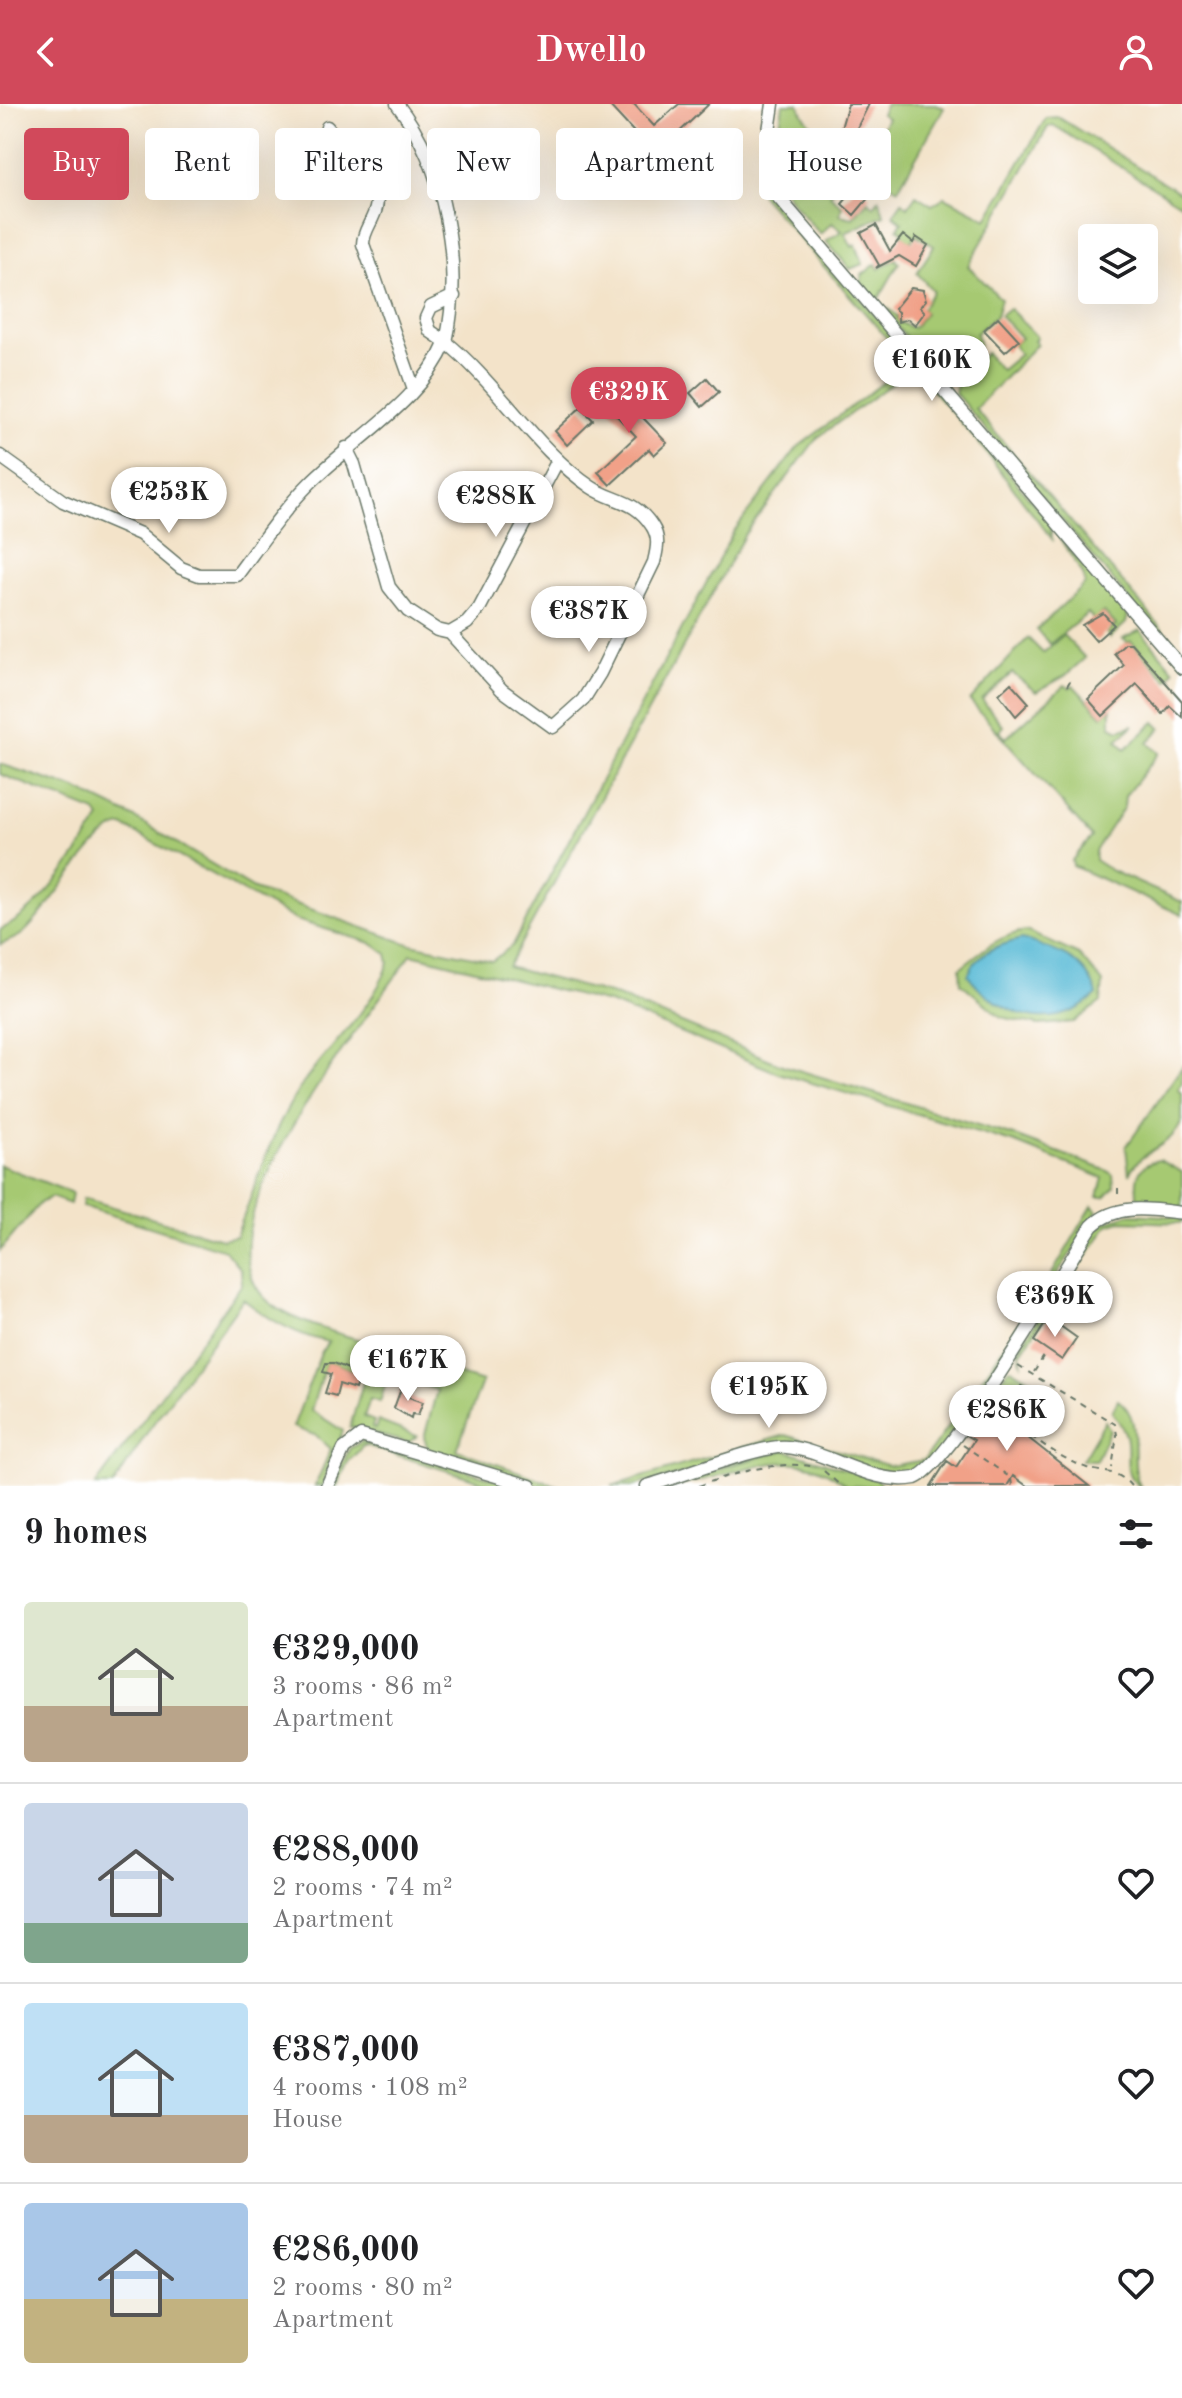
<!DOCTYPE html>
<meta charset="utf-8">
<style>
body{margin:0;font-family:"Old Standard TT",serif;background:#f6f6f6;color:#202124;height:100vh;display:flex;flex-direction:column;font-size:30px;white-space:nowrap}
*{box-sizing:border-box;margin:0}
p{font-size:26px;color:#757577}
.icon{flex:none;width:44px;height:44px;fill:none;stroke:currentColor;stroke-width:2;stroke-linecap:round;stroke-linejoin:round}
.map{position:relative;height:1382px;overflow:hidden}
.details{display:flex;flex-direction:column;background:#fff;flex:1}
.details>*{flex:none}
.hud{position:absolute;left:24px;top:24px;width:1134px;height:72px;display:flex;gap:16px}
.fabs{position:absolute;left:1078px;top:120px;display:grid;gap:16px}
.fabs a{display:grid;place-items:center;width:80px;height:80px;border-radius:8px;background:#fff;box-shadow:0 8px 32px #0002;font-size:40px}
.price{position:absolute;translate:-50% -68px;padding:0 18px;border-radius:28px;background:#fff;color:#222;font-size:26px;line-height:52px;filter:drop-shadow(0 2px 4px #0008)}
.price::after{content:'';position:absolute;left:50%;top:48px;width:24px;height:18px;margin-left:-12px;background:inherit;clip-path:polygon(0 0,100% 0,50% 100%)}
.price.selected{background:#d1495b;color:#fff}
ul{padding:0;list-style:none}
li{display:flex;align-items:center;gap:24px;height:200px;padding:0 24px}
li+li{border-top:2px solid #e0e0e0}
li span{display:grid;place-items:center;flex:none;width:224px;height:160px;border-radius:8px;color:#555}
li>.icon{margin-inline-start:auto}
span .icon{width:96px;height:96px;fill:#fffc;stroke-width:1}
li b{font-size:34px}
h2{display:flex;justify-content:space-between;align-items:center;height:96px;padding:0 24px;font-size:34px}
.tag{padding:0 28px;border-radius:8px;background:#fff;box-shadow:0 8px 32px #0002;font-size:28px;line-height:72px}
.tag.selected{background:#d1495b;color:#fff}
header{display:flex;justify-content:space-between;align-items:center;height:104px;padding:0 24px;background:#d1495b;color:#fff;font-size:36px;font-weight:600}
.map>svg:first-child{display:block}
.green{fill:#a6c972;stroke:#628353;stroke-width:2}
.water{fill:#57b9d5;stroke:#3b7b84;stroke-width:2}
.building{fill:#f1a188}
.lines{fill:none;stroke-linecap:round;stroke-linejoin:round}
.minor-casing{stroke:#697768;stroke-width:15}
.path{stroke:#697768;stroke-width:2;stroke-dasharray:6 6;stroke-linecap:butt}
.minor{stroke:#fff;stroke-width:12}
</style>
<header><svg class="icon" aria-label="back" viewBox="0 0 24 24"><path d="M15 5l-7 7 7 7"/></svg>Dwello<svg class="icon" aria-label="person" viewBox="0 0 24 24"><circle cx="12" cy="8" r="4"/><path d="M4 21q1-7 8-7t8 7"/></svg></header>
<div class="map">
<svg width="1182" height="1382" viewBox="0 0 1182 1382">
<rect width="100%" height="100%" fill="#fff"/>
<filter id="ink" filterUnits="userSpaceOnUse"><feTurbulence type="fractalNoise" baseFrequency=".0125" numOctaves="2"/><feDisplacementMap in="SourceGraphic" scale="16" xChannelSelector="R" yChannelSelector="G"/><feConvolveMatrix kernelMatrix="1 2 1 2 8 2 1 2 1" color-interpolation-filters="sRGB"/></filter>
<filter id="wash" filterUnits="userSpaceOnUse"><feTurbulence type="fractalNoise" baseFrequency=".006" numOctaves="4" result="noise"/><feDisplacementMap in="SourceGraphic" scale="32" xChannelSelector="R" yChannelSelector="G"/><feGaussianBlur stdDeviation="1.8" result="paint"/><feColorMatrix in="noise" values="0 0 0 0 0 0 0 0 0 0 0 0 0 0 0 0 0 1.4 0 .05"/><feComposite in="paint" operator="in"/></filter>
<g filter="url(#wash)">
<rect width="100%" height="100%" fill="#f3e3c9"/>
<path class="green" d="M 783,0 L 799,0 C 803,18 838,49 855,57 L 851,67 L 829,63 L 779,29 Z
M 886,0 L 936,0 L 944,4 L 898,85 L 868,68 L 876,56 L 881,57 L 872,44 L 887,14 L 881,10 Z
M 1058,13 L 1182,90 L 1182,101 L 1053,21 L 1048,23 L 968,162 L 1001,195 L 996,212 L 976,229 L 979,241 L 951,269 L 940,271 L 888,213 L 889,205 L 897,212 L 898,218 L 913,224 L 925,209 L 922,205 L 933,187 L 917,169 L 934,142 L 916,131 L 911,138 L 901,131 L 903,128 L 898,124 L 902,118 L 893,111 L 902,98 L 908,103 L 916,91 L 932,101 L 945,93 L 987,115 L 1046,14 Z
M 778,37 L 835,74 L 835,85 L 830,91 L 842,102 L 840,111 L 853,114 L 868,97 L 874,102 L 879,95 L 884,111 L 845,129 L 852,143 L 856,141 L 863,160 L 850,165 L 826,137 L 842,127 L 832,119 L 820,130 C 790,94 773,87 778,37 Z
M 764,83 L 982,336 L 1050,420 L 1052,435 L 978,338 L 913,264 L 817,334 L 745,430 L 508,863 L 617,892 L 782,961 L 1020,1034 L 1108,1067 L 1113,1071 L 1114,1083 L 1105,1093 L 1098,1093 L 1103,1074 L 1015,1039 L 778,969 L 612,900 L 411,850 C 368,917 197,1113 262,1191 C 284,1218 347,1231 379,1242 L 379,1246 L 482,1278 L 457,1346 L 559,1382 L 543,1382 L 429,1347 L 424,1334 L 437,1286 L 388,1272 L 380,1298 L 370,1295 L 364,1313 L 374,1317 L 372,1323 L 375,1325 L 378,1317 L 417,1332 L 408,1339 L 350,1323 L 365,1272 L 335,1259 L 326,1259 L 311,1306 L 343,1327 L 322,1382 L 315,1382 L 331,1345 L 317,1332 L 293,1323 L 321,1249 L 328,1238 C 296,1231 269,1216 243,1195 L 150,1324 L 113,1382 L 95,1382 L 242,1180 L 241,1166 L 225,1146 L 82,1102 L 83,1094 L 222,1135 L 236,1132 C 255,1086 267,1038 293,995 C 321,947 370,912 389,859 L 387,850 L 371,839 L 296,816 L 123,722 C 96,723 48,810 22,830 C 16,835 7,837 0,841 L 0,826 C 42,806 76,753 100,714 L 96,708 L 0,670 L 0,660 L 76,685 L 131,712 L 254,785 L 406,839 L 492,857 L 513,841 L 734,427 L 798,343 L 909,259 L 761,91 L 759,86 Z
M 896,155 L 899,159 L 876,199 L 861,181 L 862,171 L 876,160 L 879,165 Z
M 1009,204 L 1037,233 L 1034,237 L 1037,240 L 975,305 L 1182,548 L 1182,558 L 955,289 L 958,276 L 986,249 L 1001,266 L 1020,250 L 1013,241 L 1021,234 L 1000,211 Z
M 1060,435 L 1128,511 L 1126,519 L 1110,534 L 1107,530 L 1116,521 L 1104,508 L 1094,516 L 1088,509 L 1050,540 L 1036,526 L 1085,480 L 1083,470 Z
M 1140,526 L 1174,566 L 1167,576 L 1131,537 L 1128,539 L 1123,535 Z
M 1063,531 L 1085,554 L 1065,572 L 1036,588 L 1012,569 L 982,596 L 1003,622 L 999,627 L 1006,634 L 1065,581 L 1069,584 L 1073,581 L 1102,612 L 1111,604 L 1111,622 L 1119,626 L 1134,621 L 1117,636 L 1125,645 L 1155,618 L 1161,624 L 1148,639 L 1159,649 L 1125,692 L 1124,703 L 1095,747 L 1095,756 L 1112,767 L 1182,798 L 1182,811 L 1073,762 L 1072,756 L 1092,733 L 970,597 L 1028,534 L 1043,549 Z
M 1026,827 L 1079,851 L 1103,879 L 1101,898 L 1074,918 L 1039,921 L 1001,913 L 961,879 L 960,864 C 981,847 999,831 1026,827 Z
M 1182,963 L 1182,979 L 1178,985 L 1182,989 C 1182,997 1182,1008 1182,1016 C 1174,1043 1138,1046 1129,1071 L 1126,1043 Z
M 1159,1056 L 1182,1068 L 1182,1107 L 1138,1101 C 1135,1079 1134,1061 1159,1056 Z
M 0,1061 L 72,1089 L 70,1100 L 51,1093 L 40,1099 L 0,1147 Z
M 1092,1102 L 1097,1107 L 1035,1206 L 934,1354 L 916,1369 L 891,1371 L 802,1342 L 632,1382 L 612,1382 L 785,1331 L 890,1362 L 924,1356 L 1033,1202 Z
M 1129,1110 L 1182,1113 L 1182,1119 L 1120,1117 L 1108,1121 L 1020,1250 L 1022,1261 L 1018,1246 L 1098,1121 Z
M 1011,1265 L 1054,1287 L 1030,1326 L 1034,1307 L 1038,1309 L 1045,1294 L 1021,1282 L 1012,1301 L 1003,1295 L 990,1296 L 1007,1266 Z
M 1118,1296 C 1146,1316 1127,1355 1140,1382 C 1120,1371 1131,1351 1126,1332 C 1124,1324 1117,1315 1112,1308 Z
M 1105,1317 L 1110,1326 L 1096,1356 L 1082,1356 Z
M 365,1336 L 517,1382 L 497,1382 L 364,1341 L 348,1358 L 337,1382 L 331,1382 L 350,1344 Z
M 785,1346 L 876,1375 L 882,1382 L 847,1382 C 785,1329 728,1382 659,1382 Z"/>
<path class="water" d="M 1022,835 C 1056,847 1086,854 1097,891 C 1055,930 1000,914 968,871 C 977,847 999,841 1022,835 Z"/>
<g id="blocks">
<path class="building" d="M 608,0 L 634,0 L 654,22 L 679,0 L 709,0 L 655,51 Z
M 848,0 L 869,0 L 854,30 L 841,24 Z
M 857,82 L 870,92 L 854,111 L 842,100 Z
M 876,121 L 890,147 L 903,131 L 913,139 L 916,133 L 928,141 L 916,162 L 899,152 L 876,164 L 879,161 L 861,129 Z
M 911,184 L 923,186 L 926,196 L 920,203 L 925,208 L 915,221 L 908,215 L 898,218 L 898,208 L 894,205 Z
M 998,213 L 1019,236 L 1005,248 L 984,226 Z
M 707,274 L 719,288 L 702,303 L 690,289 Z
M 610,279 L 667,339 L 654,351 L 649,345 L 610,381 L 598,368 L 636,332 L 597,291 Z
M 581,303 L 593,316 L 567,341 L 555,327 Z
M 1103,509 L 1114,521 L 1096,537 L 1082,521 Z
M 1125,539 L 1131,539 L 1182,597 L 1182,613 L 1170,602 L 1163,610 L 1137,580 L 1103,612 L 1088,595 L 1124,561 L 1114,549 Z
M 1011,579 L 1029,599 L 1016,612 L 999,590 Z
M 1049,1214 L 1077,1234 L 1062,1256 L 1034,1237 Z
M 326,1259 L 334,1259 L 360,1270 L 355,1285 L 339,1280 L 336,1292 L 325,1289 L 331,1270 L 323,1268 Z
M 402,1282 L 411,1285 L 409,1293 L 423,1298 L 418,1311 L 412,1310 L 411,1314 L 394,1304 Z
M 1021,1282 L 1045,1294 L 1038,1309 L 1028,1304 L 1017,1325 L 1089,1382 L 1027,1382 L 1013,1372 L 1007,1382 L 931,1382 L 947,1357 L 956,1363 L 974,1336 L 967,1332 L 987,1305 L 1004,1316 Z"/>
</g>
</g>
<g filter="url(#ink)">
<use href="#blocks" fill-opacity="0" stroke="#697768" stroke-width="2"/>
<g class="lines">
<defs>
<path id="minor" d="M 397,0 C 446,63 463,162 446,238 L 430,227 L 426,214 L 431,203 L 454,192
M 773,0 C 769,30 761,59 773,87 L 1182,564
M 327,23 C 343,43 383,76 376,104 C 373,117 363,127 363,140 L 414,285
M 0,352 L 63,397 L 140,430 L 181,464 L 199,471 L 237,471 C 260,440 283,406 310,379 C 355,334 421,298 446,238 C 499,281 536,346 591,383 C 613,398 635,395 652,422 C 660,434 657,445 654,458 L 600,569 L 583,596 L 553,623 L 502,586 L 450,529 L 437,526 L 408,507 L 389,483 L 354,360 L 346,344
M 450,529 L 467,519 L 479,505 L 558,356
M 327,1382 L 344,1345 L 361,1332 L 530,1382
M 647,1382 C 678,1374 761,1340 787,1343 C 828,1347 872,1382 915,1374 C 949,1363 1065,1163 1092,1122 C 1116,1099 1151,1105 1182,1109"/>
</defs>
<use href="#minor" class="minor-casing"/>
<path class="path" d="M 1067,582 L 1073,572
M 1118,1084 L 1118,1095
M 1018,1262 L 1115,1320 L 1117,1331 L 1112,1364
M 1034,1268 L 1044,1252
M 992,1304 C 1022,1324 1053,1352 1087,1364 C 1106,1370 1117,1365 1131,1382
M 963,1341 L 1011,1374 L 1012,1382
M 824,1367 L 841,1382
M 699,1382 C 733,1369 775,1357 811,1362"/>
<use href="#minor" class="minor"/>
</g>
</g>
</svg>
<div class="fabs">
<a><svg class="icon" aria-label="layers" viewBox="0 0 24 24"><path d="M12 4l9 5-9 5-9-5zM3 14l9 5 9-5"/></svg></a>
</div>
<b class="price" style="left:932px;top:299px">€160K</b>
<b class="price selected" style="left:629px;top:331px">€329K</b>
<b class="price" style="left:169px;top:431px">€253K</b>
<b class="price" style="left:496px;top:435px">€288K</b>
<b class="price" style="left:589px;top:550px">€387K</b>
<b class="price" style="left:1055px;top:1235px">€369K</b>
<b class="price" style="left:408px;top:1299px">€167K</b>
<b class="price" style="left:769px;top:1326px">€195K</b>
<b class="price" style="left:1007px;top:1349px">€286K</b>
<div class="hud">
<a class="tag selected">Buy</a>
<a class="tag">Rent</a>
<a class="tag">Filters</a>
<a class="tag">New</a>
<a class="tag">Apartment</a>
<a class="tag">House</a>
</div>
</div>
<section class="details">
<h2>9 homes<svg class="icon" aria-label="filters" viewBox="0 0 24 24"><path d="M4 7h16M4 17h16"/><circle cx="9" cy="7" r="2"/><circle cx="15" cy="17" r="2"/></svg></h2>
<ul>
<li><span style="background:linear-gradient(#dfe7d0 65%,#b9a48a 0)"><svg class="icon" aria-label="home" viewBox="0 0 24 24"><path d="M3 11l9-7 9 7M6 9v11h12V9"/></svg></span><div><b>€329,000</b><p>3 rooms · 86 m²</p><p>Apartment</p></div><svg class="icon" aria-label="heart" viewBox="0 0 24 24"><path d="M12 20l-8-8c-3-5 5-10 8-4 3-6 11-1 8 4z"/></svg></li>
<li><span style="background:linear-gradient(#c9d6e8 75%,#7fa58c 0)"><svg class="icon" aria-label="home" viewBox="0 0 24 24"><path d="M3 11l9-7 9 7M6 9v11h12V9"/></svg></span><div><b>€288,000</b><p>2 rooms · 74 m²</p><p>Apartment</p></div><svg class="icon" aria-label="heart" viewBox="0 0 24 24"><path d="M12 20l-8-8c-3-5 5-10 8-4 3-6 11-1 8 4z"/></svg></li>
<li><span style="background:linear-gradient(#bfe0f5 70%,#b9a48a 0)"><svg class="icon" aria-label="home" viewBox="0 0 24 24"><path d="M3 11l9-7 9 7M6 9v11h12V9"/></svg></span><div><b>€387,000</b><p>4 rooms · 108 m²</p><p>House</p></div><svg class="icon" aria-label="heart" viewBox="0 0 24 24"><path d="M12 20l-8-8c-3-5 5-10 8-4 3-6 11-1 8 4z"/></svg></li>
<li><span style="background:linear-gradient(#a9c7e8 60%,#c2b280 0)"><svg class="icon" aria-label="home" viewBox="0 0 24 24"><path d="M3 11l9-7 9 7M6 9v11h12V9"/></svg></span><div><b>€286,000</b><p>2 rooms · 80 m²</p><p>Apartment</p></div><svg class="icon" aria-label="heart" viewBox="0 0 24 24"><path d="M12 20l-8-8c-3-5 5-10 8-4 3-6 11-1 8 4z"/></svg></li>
</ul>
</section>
